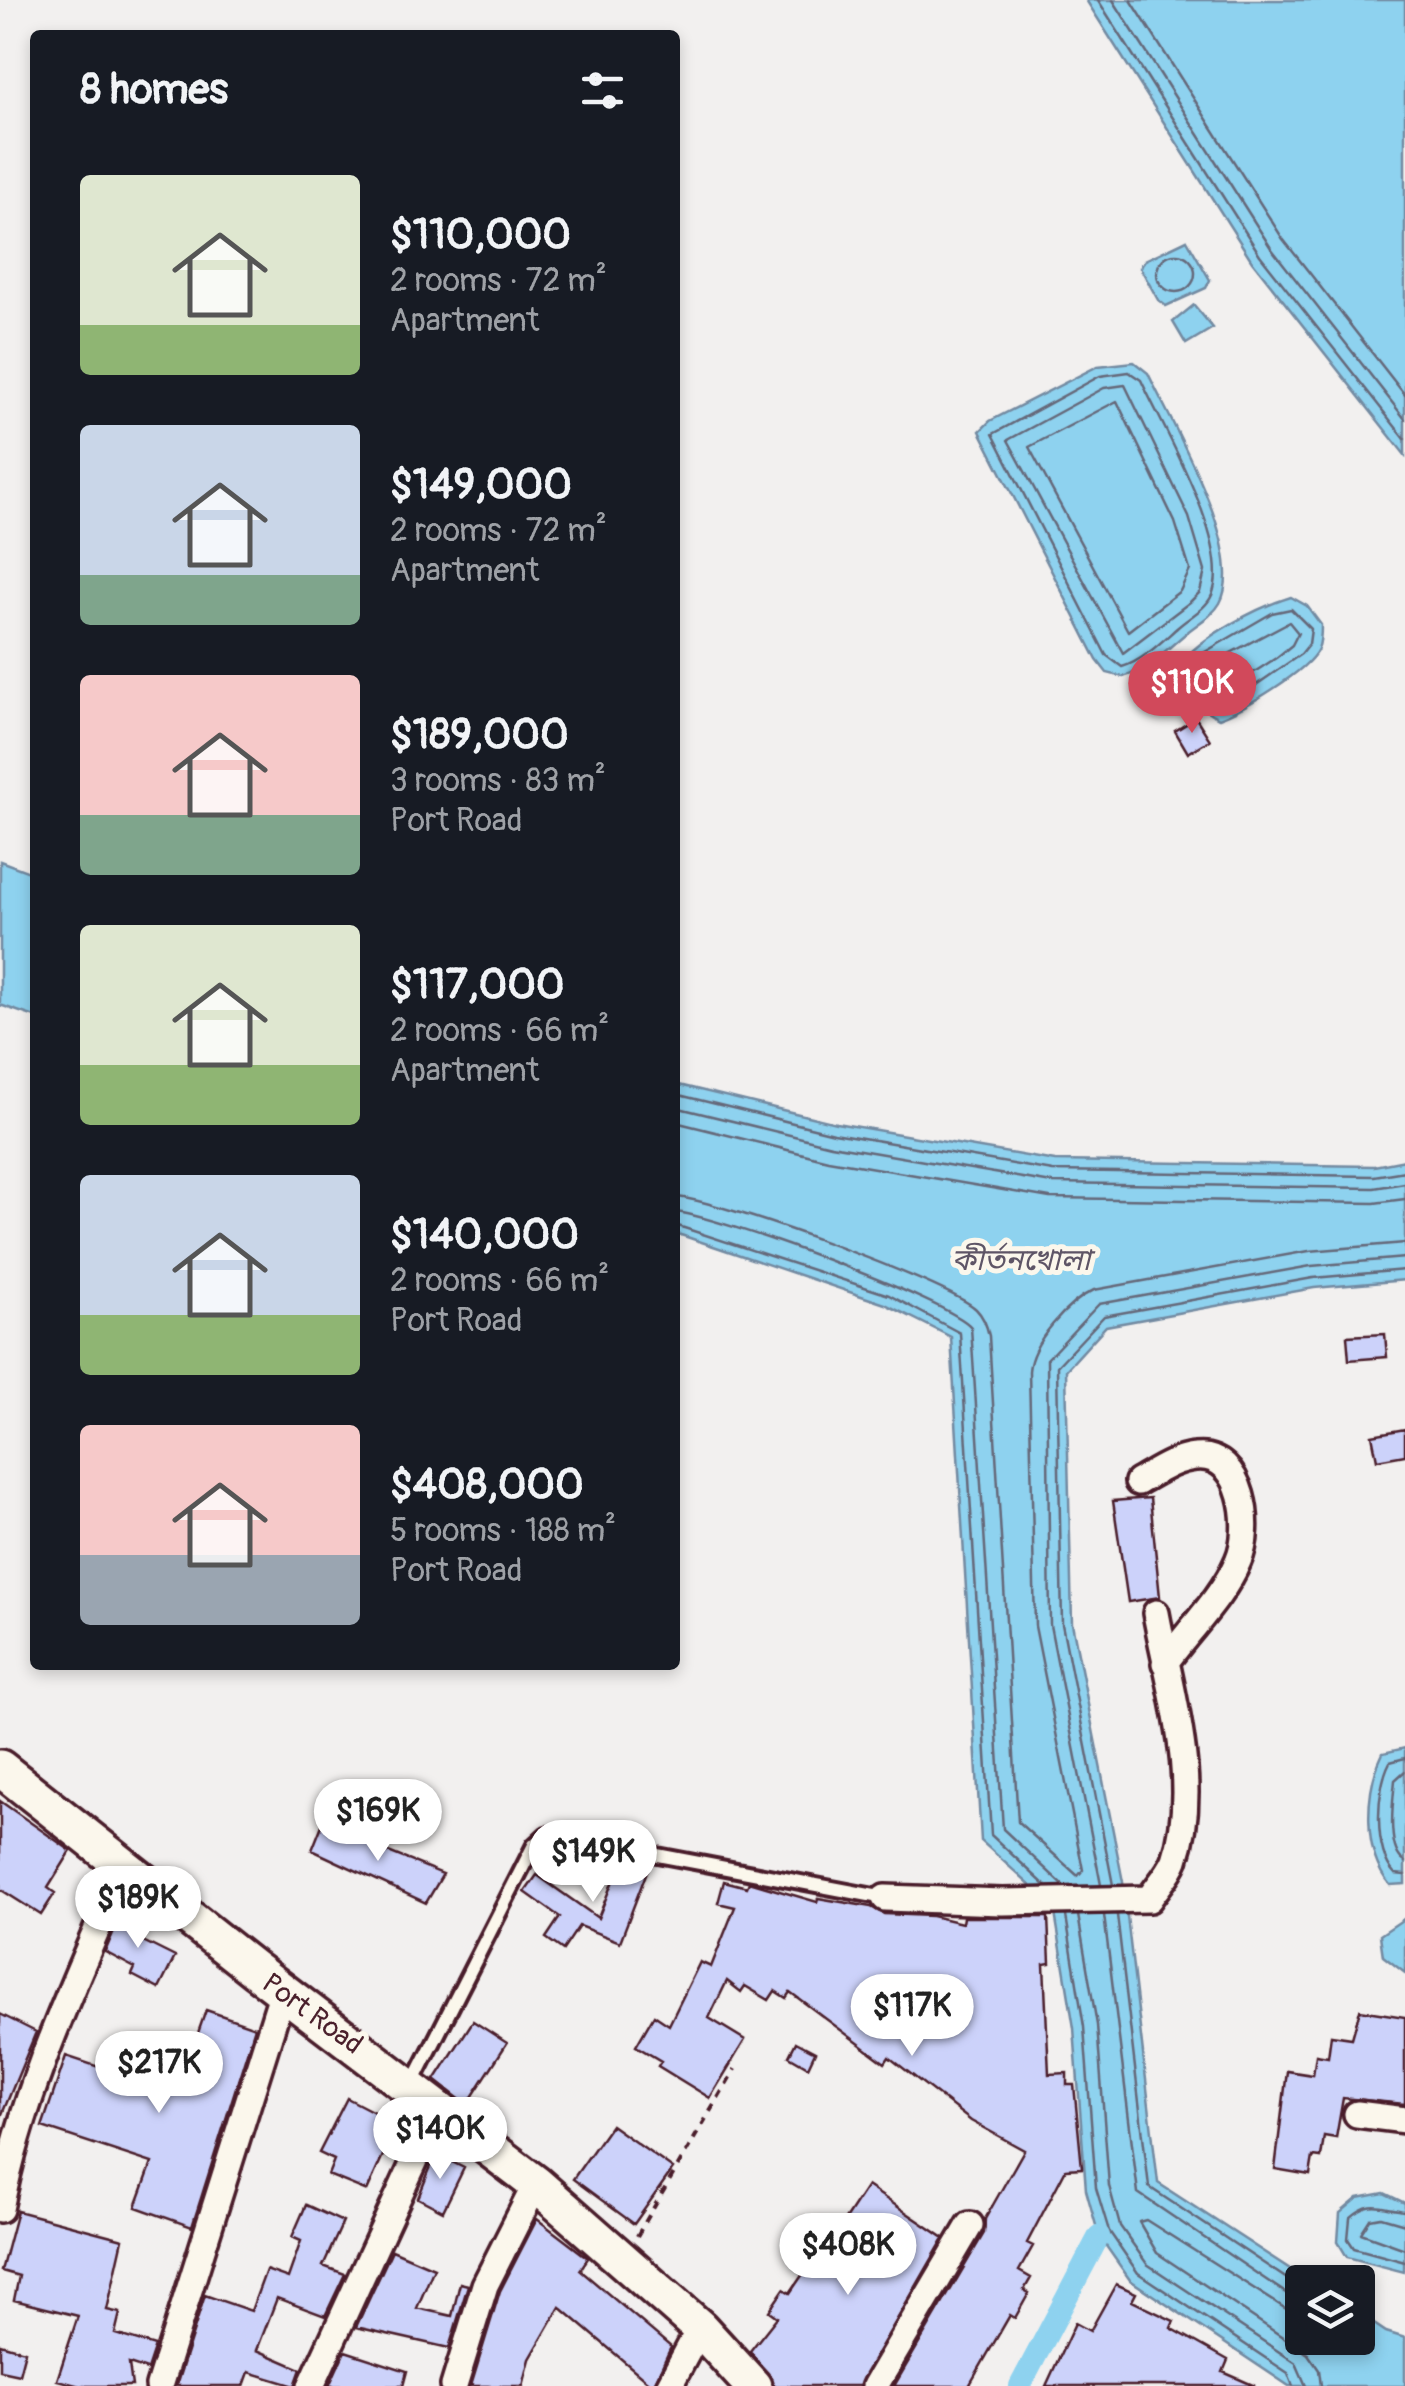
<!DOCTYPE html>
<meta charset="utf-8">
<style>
body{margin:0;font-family:Pangolin,"Noto Sans Bengali",sans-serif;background:#20242c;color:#f1f3f6;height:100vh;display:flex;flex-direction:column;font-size:38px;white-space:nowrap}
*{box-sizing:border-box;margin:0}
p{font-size:32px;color:#9ea1a6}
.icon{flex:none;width:55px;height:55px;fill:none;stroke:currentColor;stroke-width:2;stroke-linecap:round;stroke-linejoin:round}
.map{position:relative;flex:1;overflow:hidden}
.drawer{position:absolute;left:30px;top:30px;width:650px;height:1640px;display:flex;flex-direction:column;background:#171b24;border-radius:10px;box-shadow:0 5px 15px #0003}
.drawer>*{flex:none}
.tools{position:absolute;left:1285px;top:2265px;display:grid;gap:20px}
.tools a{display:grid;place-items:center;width:90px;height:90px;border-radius:10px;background:#171b24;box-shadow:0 5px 15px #0003;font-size:50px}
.price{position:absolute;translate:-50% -85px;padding:0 22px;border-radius:35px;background:#fff;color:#222;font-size:32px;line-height:65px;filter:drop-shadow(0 2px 5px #0008)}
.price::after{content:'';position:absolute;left:50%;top:60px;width:30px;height:22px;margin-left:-15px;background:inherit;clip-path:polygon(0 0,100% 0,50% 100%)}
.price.selected{background:#d1495b;color:#fff}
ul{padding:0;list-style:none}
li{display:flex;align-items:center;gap:30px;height:250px;padding:0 50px}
li span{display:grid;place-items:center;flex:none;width:280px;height:200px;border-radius:10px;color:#555}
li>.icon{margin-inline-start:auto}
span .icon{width:120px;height:120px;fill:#fffc;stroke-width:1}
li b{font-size:42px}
h2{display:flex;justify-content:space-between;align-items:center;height:120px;padding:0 50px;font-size:42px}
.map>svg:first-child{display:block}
.water{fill:#8ed2ef;stroke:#738aa1;stroke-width:2.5}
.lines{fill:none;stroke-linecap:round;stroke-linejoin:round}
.shore{stroke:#656779;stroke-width:2.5}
.canal{stroke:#8ed2ef;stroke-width:22}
.building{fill:#ccd2fa;stroke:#4a1f2b;stroke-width:2.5}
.lane-casing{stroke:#4a1f2b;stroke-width:20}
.street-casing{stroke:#4a1f2b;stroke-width:32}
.secondary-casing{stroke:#4a1f2b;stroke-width:42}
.path{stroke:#4a1f2b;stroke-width:4;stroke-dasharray:8 8;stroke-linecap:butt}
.lane{stroke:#fbf7ec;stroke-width:12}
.street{stroke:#fbf7ec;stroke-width:25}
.secondary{stroke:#fbf7ec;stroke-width:35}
.labels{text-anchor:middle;stroke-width:10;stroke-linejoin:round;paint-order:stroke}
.street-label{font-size:28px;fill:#4a1f2b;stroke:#fbf7ec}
.water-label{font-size:30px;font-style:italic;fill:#5e5566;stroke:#fbf7ec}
</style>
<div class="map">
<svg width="1405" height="2386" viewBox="0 0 1405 2386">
<rect width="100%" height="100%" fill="#f2f0ef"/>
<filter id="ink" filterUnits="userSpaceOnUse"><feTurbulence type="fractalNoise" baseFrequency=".01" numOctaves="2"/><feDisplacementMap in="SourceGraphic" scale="20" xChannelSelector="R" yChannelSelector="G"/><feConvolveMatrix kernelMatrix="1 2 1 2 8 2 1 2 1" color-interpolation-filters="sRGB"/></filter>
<g filter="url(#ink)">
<path class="water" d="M 1086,0 L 1405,0 L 1405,455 L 1252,261 Z
M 1187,240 L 1210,280 L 1206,288 L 1166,306 L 1158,300 L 1140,267 L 1145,260 Z
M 1194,305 L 1213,328 L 1186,344 L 1173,322 Z
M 1134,362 L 1148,373 C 1171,423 1248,551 1220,603 C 1213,616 1196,624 1185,634 C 1166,650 1147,670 1123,677 L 1107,673 L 1097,660 L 980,431 L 990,421 L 1098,366 Z
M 1291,597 L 1307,606 L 1321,625 C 1321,632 1321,642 1318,649 C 1308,671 1242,710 1219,718 C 1193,706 1189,690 1180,664 C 1200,637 1258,607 1291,597 Z
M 0,861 L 35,874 L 35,1017 L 0,1005 Z
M 675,1084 L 836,1123 L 1055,1161 L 1374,1166 L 1405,1160 L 1405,1280 L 1314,1288 L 1106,1326 L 1066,1370 L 1072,1623 L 1123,1882 L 1158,2183 L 1310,2282 L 1302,2282 L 1302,2338 L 1358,2338 L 1358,2313 L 1386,2332 L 1405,2338 L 1405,2386 L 1289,2386 L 1130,2280 L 1099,2236 L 1086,2190 L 1074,2028 L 1054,1907 L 981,1841 L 951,1337 L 885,1304 L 675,1233 Z
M 1405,1748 L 1405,1884 L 1390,1885 C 1362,1852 1365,1790 1383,1753 Z
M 1405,1918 L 1405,1973 L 1383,1956 L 1380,1935 Z
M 1384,2193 L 1405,2203 L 1404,2272 L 1347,2257 L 1338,2242 L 1340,2213 L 1358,2198 Z"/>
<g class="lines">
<path class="shore" d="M 1098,0 L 1260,255 L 1405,439
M 1113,0 L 1271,248 L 1405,419
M 1131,0 L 1283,239 L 1405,395
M1157 273a19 19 0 1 1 38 0a19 19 0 1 1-38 0Z
M 1129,372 L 1141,380 C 1163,428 1233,546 1212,595 C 1206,609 1189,617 1178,627 C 1162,641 1143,661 1122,667 L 1106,655 L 993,434 L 1100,376 Z
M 1125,385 L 1189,517 L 1205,571 L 1200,592 L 1190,602 L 1123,653 L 1008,440 L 1104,388 Z
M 1117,401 L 1175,522 L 1190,570 L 1180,591 L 1128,631 L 1029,447 Z
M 1291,609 L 1311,629 L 1309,644 L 1301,654 L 1227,705 L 1209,702 L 1192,668 L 1198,656 L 1272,613 Z
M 1289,622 L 1298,633 L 1292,645 L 1276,658 L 1222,693 L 1212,688 L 1208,665 Z
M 675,1094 L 834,1133 L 1053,1171 L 1374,1176 L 1405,1171
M 675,1107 L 831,1145 L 1052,1183 L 1374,1188 L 1405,1183
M 675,1122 L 828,1160 L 1050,1198 L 1374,1203 L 1405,1199
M 675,1197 C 714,1198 948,1283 976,1309 C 984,1317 987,1326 989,1336 L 1018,1822 L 1078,1876 L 1083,1870 L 1035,1626 L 1029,1371 C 1031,1343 1068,1302 1094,1290 L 1309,1251 L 1405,1243
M 675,1212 C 712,1214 951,1301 971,1327 L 1003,1829 L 1064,1886
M 675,1225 L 889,1295 L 960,1333 L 991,1835 L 1046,1886
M 1405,1758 L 1390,1762 C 1376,1788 1373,1851 1395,1874 L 1405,1875
M 1405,1771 L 1395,1780 C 1393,1802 1386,1851 1405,1862
M 1101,1885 L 1050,1625 L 1047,1359 L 1099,1304 L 1311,1266 L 1405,1258
M 1113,1885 L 1062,1624 L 1057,1366 L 1104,1316 L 1313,1278 L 1405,1270
M 1078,1915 L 1097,2025 L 1109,2186 L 1120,2226 L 1147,2264 L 1296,2363 L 1306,2386
M 1104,1915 L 1138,2193 L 1302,2304
M 1117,1915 L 1149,2187 L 1302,2289
M 1066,1916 L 1084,2027 L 1096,2188 L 1109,2231 L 1138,2273 L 1288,2373 L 1293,2386
M 1405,2211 C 1381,2208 1371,2199 1350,2218 L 1348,2239 L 1354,2248 L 1405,2262
M 1405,2224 L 1381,2217 L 1370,2219 L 1361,2233 L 1405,2249
M 1302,2319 L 1146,2220 L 1139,2222 L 1157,2253 L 1308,2354 L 1319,2370 L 1321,2386"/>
<path class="canal" d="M 1020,2386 L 1099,2236"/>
</g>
<path class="building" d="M 1196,718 L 1210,740 L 1188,753 L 1175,731 Z
M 1385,1334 L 1387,1357 L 1349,1360 L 1347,1336 Z
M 1405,1429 L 1405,1455 L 1377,1460 L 1372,1435 Z
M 1150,1498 L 1160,1597 L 1128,1602 L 1113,1501 Z
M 0,1801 L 71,1851 L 48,1888 L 55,1893 L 41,1915 L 0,1889 Z
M 322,1825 L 443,1874 L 426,1903 L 312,1850 Z
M 622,1858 L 649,1866 L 620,1942 L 579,1926 L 563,1950 L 546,1938 L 560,1917 L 525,1892 L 537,1875 L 598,1918 Z
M 724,1881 L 747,1887 L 749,1882 L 817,1902 L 818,1898 L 871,1907 L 884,1914 L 932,1916 L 962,1923 L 963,1917 L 1048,1917 L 1050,1963 L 1044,1964 L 1049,2074 L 1067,2073 L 1067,2085 L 1074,2085 L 1082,2168 L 1066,2169 L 1027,2243 L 1033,2246 L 1019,2271 L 1031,2278 L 1024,2290 L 1029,2293 L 1015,2318 L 1010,2315 L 969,2386 L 894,2386 L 984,2233 L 985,2219 L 1024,2150 L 971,2121 L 889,2057 L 885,2063 L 790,1992 L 786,1998 L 775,1991 L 769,2000 L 745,1986 L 741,1992 L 727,1981 L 709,2018 L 745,2040 L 710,2098 L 658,2066 L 661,2061 L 636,2046 L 654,2015 L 669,2025 L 700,1962 L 711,1967 L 735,1907 L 718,1903 Z
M 124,1907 L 141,1915 L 131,1935 L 175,1957 L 159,1989 L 132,1975 L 135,1968 L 105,1952 Z
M 206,2010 L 255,2027 L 192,2227 L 136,2207 L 152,2163 L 42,2127 L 66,2056 L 177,2093 Z
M 1360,2010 L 1405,2017 L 1405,2104 L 1343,2098 L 1336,2138 L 1324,2136 L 1321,2158 L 1313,2157 L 1310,2175 L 1275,2169 L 1287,2071 L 1313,2075 L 1316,2055 L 1328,2057 L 1331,2035 L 1352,2038 Z
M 0,2014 L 36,2032 L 0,2119 Z
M 473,2021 L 507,2043 L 467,2105 L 435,2080 Z
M 796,2042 L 815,2052 L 808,2067 L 789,2056 Z
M 347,2098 L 397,2124 L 367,2191 L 328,2175 L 334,2160 L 319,2153 Z
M 611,2125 L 673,2169 L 634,2224 L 573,2179 Z
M 436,2154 L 464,2168 L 443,2211 L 418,2198 Z
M 867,2186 L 944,2238 L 859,2386 L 775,2386 L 750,2351 L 777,2317 L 769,2311 L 784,2289 L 790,2293 L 807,2268 L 811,2271 Z
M 306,2205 L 343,2222 L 323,2266 L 345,2274 L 325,2316 L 277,2298 L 257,2350 L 301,2369 L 295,2386 L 249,2372 L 244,2386 L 176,2386 L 205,2295 L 251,2311 L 266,2270 L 288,2278 L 301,2241 L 292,2237 Z
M 17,2211 L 123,2239 L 107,2310 L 120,2313 L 115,2334 L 155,2346 L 147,2370 L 129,2364 L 132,2386 L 80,2386 L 57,2380 L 78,2316 L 14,2300 L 19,2276 L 1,2271 Z
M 537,2219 L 588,2258 L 580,2270 L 671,2347 L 653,2386 L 560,2307 L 530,2359 L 523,2386 L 471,2386 L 500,2291 Z
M 392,2250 L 434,2268 L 417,2308 L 452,2316 L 460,2283 L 468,2285 L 449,2348 L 356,2327 Z
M 1116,2284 L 1136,2293 L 1132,2301 L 1174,2321 L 1171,2328 L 1228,2360 L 1223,2372 L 1255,2386 L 1046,2386 L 1075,2323 L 1090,2331 Z
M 0,2344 L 25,2351 L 19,2374 L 0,2370 Z
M 345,2351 L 407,2371 L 403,2386 L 329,2386 Z"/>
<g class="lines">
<defs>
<path id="lane" d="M 412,2085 L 534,1845 L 546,1834 L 885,1898"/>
<path id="street" d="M 1138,1482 C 1156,1472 1174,1459 1195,1457 C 1244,1451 1253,1529 1238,1561 C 1223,1597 1188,1631 1165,1663
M 885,1898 L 1002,1902 L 1149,1899 C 1157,1887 1170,1873 1175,1860 C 1201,1784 1170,1689 1156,1613
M 1357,2114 L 1405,2120
M 0,2209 C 23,2089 76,1979 124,1867
M 159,2386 L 283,1991
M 311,2386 L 439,2108
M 454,2386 L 485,2285 L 536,2184
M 669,2386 L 700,2328
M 875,2386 L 970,2225"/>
<path id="secondary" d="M 0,1768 L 255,1970 L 536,2184 L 700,2328 L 753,2386"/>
</defs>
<use href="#lane" class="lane-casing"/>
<use href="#street" class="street-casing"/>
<use href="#secondary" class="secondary-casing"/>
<path class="path" d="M 637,2236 L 735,2069"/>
<use href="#lane" class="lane"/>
<use href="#street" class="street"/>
<use href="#secondary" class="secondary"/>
</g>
</g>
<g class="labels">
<g class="street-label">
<text transform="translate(313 2013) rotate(36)" y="10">Port Road</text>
</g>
<g class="water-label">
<text x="1021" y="1270">কীর্তনখোলা</text>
</g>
</g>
</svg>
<div class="tools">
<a><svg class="icon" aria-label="layers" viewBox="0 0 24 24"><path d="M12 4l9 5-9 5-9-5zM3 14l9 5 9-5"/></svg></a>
</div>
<b class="price selected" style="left:1192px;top:736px">$110K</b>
<b class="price" style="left:378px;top:1864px">$169K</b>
<b class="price" style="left:593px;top:1905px">$149K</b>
<b class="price" style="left:138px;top:1951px">$189K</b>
<b class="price" style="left:912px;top:2059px">$117K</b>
<b class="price" style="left:159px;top:2116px">$217K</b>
<b class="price" style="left:440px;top:2182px">$140K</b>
<b class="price" style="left:848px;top:2298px">$408K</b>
<section class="drawer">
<h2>8 homes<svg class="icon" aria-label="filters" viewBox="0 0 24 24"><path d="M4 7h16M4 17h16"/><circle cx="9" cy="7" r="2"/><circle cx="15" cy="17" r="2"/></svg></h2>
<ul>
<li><span style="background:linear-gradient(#dfe7d0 75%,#8fb573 0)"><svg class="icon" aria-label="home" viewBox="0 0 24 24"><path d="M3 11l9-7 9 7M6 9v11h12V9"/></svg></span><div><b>$110,000</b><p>2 rooms · 72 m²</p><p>Apartment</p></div></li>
<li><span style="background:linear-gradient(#c9d6e8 75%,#7fa58c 0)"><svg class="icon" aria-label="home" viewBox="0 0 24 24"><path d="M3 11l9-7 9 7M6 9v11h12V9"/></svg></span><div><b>$149,000</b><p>2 rooms · 72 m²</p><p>Apartment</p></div></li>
<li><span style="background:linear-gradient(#f6c9c9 70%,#7fa58c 0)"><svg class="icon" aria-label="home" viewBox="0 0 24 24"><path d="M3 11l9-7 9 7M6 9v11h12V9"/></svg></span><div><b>$189,000</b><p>3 rooms · 83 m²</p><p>Port Road</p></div></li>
<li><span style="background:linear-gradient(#dfe7d0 70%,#8fb573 0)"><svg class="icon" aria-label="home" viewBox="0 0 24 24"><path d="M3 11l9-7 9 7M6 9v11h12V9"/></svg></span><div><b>$117,000</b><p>2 rooms · 66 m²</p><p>Apartment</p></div></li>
<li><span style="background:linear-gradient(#c9d6e8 70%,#8fb573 0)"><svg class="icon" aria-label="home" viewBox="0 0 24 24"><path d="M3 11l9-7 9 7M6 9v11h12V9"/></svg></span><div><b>$140,000</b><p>2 rooms · 66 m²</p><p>Port Road</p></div></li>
<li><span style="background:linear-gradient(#f6c9c9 65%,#9aa5b1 0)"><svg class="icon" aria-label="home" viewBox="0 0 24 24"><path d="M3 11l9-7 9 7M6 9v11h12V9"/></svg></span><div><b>$408,000</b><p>5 rooms · 188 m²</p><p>Port Road</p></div></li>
</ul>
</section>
</div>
